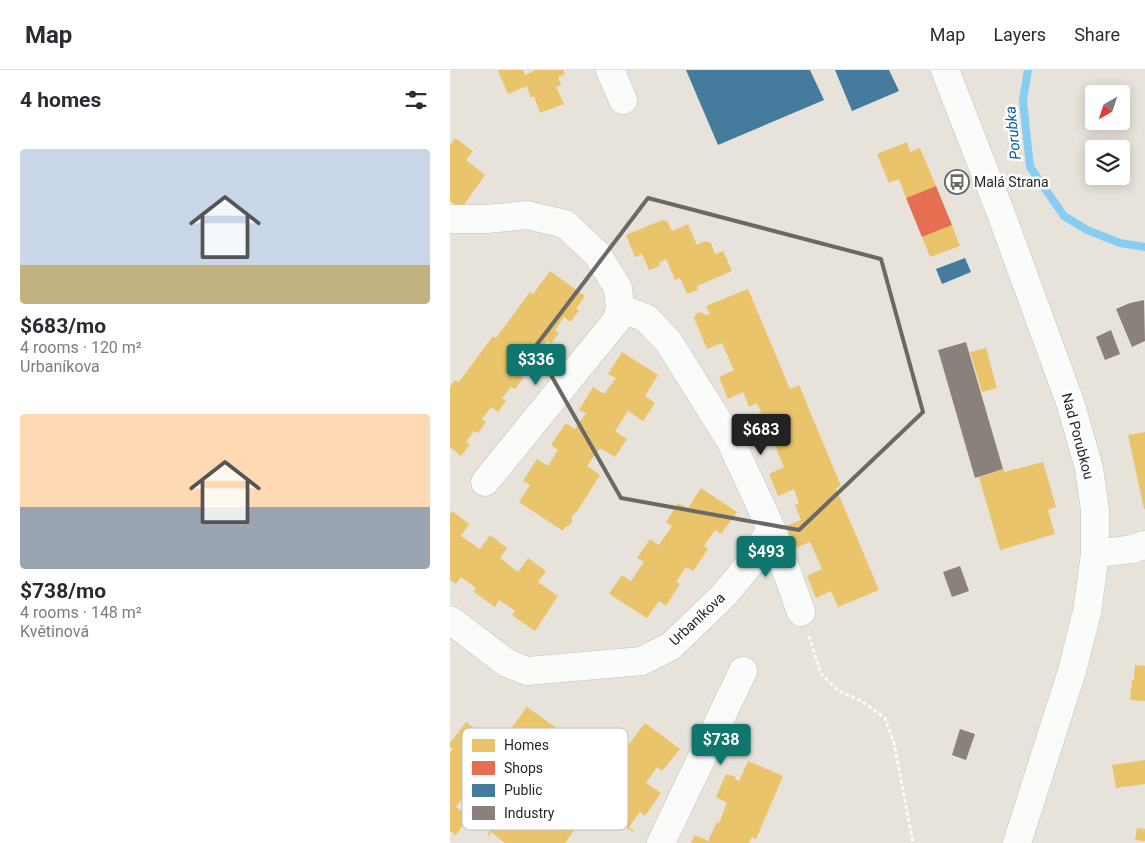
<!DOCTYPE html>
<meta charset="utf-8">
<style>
body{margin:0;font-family:Roboto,sans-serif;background:#f7f7f7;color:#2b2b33;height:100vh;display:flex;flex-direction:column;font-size:19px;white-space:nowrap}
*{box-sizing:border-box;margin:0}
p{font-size:16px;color:#7c7c81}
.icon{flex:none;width:28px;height:28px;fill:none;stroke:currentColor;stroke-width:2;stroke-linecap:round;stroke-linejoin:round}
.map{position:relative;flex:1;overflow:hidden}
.drawer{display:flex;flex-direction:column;background:#fff;width:450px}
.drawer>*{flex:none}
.needle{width:32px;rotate:219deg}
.controls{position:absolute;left:635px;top:15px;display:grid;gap:10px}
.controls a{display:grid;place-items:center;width:45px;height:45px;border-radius:5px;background:#fff;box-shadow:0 2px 12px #0003;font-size:25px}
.price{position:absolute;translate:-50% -42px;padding:0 11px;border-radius:5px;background:#0f766e;color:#fff;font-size:16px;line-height:32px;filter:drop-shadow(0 1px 2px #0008)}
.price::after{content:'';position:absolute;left:50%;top:30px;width:15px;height:11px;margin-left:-8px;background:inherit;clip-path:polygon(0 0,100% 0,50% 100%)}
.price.selected{background:#222;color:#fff}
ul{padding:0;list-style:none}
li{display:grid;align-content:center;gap:10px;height:265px;padding:0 20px}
li span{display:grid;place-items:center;height:155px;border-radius:5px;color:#555}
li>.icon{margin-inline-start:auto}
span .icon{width:90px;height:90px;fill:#fffc;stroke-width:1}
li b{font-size:21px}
h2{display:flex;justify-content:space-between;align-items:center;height:60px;padding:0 20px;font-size:21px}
header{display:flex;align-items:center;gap:30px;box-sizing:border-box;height:70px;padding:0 25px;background:#fff;border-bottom:1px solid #e1e1e2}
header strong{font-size:24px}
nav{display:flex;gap:28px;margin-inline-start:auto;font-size:18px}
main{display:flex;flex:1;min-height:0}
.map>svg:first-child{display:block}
.homes{fill:#e9c46a}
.shops{fill:#e76f51}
.public{fill:#457b9d}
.industry{fill:#8a817c}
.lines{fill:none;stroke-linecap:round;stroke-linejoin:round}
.stream{stroke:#86cdf1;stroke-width:8}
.minor-casing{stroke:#c2c2c2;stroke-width:29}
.path{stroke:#fbfbfa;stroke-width:3;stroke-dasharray:4 2.5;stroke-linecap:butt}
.minor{stroke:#fbfbfa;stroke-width:28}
.marked{fill:none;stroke:#6a6966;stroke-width:4;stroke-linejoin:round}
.labels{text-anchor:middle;stroke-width:5;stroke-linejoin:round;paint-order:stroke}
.poi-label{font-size:14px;fill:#272727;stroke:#fff;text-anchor:start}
.street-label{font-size:14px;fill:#272727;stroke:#fff}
.water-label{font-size:15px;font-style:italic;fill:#005da2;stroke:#fff}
.key{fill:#fff;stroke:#bebebe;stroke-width:1}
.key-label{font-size:14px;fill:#272727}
</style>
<header>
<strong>Map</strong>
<nav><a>Map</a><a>Layers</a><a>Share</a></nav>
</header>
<main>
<section class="drawer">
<h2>4 homes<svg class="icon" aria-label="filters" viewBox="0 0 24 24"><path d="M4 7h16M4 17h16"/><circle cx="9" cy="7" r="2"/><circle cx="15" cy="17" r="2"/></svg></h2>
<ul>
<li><span style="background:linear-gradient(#c9d6e8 75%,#c2b280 0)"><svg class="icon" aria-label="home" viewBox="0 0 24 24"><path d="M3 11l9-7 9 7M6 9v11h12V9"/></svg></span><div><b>$683/mo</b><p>4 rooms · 120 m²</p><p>Urbaníkova</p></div></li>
<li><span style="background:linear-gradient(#ffd9b3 60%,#9aa5b1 0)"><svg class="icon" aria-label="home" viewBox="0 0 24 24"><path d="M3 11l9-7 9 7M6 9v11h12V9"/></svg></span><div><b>$738/mo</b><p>4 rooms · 148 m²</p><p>Květinová</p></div></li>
</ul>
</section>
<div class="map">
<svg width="695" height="773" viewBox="0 0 695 773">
<rect width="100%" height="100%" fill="#e7e3db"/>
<path class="homes" d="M 50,0 L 73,0 L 75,5 L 86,0 L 113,0 L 115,4 L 108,7 L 111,15 L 106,17 L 114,34 L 90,43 L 84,26 L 81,28 L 77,16 L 58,24 L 48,1 Z
M 5,68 L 23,81 L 16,90 L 35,105 L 11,139 L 0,131 L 0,75 Z
M 457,72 L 460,82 L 470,78 L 486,116 L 456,128 L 449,109 L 439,113 L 427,84 Z
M 212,150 L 217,151 L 222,161 L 238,154 L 247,175 L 255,171 L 261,173 L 265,184 L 273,181 L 282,201 L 247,216 L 248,220 L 237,224 L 230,208 L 225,210 L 216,189 L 209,193 L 210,196 L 199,200 L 192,184 L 185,187 L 176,165 Z
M 502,155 L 510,176 L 480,187 L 472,167 Z
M 100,201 L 135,226 L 126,239 L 129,241 L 120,252 L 114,247 L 105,260 L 109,263 L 101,273 L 97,271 L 88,282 L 92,285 L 83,297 L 78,293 L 69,305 L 73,308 L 65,319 L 61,317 L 52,328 L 56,331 L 48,342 L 41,337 L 32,349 L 36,352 L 28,363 L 24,361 L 16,372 L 20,374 L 11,386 L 0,377 L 0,317 L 5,310 L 9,312 L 43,266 L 46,268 L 80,222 L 83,224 Z
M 298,219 L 340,319 L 349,315 L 391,416 L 386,418 L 429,520 L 388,537 L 381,521 L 366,528 L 357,506 L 372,499 L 360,472 L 345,478 L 336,456 L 351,450 L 345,435 L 349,433 L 344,419 L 328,426 L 319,404 L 334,397 L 328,383 L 323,370 L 307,376 L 298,354 L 313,348 L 307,333 L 299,337 L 293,322 L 278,329 L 269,307 L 284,300 L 272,273 L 257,279 L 244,248 L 246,244 L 250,242 L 254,244 L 255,245 L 260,244 L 256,236 Z
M 536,278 L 547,318 L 532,322 L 520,282 Z
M 172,282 L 208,305 L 195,326 L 205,333 L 193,351 L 178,341 L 165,361 L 177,369 L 165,387 L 150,378 L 137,396 L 150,405 L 126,443 L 125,443 L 122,446 L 122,452 L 120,455 L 115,457 L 113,461 L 69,432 L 80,415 L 73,411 L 87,389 L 98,396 L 108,380 L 101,375 L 116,353 L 125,359 L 136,343 L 129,340 L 143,317 L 154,324 L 166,308 L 158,304 Z
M 695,362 L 695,439 L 694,439 L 678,365 Z
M 593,392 L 606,437 L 598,440 L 605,464 L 550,480 L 529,407 L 553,399 L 555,402 Z
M 251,418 L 287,442 L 271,464 L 265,460 L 254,476 L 258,479 L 243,501 L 236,497 L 226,512 L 230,514 L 216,536 L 209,531 L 197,548 L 159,524 L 172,505 L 181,511 L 194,492 L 187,488 L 200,469 L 209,475 L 222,456 L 216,452 L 228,433 L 238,438 Z
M 2,441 L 19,454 L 11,466 L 30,479 L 40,465 L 57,478 L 50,488 L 68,502 L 78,488 L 96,501 L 88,512 L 108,526 L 85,561 L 62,545 L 65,541 L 49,530 L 45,537 L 24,522 L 26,518 L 11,507 L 6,514 L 0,510 L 0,444 Z
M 685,595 L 695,596 L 695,631 L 680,630 L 682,610 L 684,610 Z
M 77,637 L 112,662 L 96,684 L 109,694 L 96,712 L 50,678 L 34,700 L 48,710 L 35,727 L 21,717 L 6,737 L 19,747 L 6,765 L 0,761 L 0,683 L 3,679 L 0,677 L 0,673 L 16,652 L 48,677 L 49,675 L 53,677 L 63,663 L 60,660 Z
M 195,653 L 230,679 L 212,701 L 207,697 L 196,713 L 211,723 L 195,746 L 190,742 L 179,757 L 184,761 L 183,762 L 134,727 L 147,709 L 160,719 L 175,698 L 152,682 L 166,665 L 179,674 Z
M 695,690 L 695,714 L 666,718 L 662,695 Z
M 298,691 L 333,706 L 306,769 L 302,767 L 299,773 L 241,773 L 245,765 L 258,771 L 267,752 L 269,753 L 277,733 L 266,727 L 276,704 L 286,707 L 285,709 L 289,711 Z
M 70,719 L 88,732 L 78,745 L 98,760 L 107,746 L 125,759 L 115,773 L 55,773 L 41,762 L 39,766 L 37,765 Z
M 687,758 L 695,759 L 695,771 L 685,770 Z"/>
<path class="shops" d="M 486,116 L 502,155 L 472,167 L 456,128 Z"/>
<path class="public" d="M 236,0 L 360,0 L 374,30 L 268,75 Z
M 385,0 L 439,0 L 449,21 L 402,41 Z
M 515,188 L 521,202 L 492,214 L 486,199 Z"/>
<path class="industry" d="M 694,230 L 695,271 L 682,277 L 666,239 L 680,233 Z
M 661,260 L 670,284 L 655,290 L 646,267 Z
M 516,272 L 553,399 L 525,408 L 488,280 Z
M 510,496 L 519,521 L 502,527 L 493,502 Z
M 510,659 L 525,664 L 516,690 L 502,685 Z"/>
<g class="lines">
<path class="stream" d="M 578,0 L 573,30 L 580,97 L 614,146 L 637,160 L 670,173 L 695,177"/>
<defs>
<path id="minor" d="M 160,0 L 173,30
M 495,0 L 550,141 L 620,332 L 639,398 L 645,440 L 645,484 L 637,542 L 622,601 L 567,773
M 0,149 L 37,149 L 77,145 L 115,154 L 147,184 L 168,218 L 170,238 L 196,248 L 218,271 L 280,370 L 321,458 L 303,490 L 273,526 L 221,576 L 192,591 L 77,601 L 57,593 L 0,550
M 35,412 L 167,250 L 170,238
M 321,458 L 351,542
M 645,484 L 682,479 L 695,475
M 211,773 L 293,601"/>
</defs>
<use href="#minor" class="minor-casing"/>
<path class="path" d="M 359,566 L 371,604 L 389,621 L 411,631 L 435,648 L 444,673 L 463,773"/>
<use href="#minor" class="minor"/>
</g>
<path class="marked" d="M 198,128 L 431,189 L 473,342 L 349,460 L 171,428 L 85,277 Z"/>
<defs>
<symbol id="bus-ring" viewBox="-11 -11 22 22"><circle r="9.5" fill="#fff" stroke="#6a6966" stroke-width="1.5"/><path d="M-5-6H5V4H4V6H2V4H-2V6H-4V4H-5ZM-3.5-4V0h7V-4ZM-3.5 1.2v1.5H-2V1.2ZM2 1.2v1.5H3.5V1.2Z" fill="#6a6966"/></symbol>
</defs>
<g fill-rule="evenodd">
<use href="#bus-ring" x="493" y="98" width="28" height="28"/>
</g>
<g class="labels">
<g class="poi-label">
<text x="524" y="117">Malá Strana</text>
</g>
<g class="street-label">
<text transform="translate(628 366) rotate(75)" y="5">Nad Porubkou</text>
<text transform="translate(247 549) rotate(-43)" y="5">Urbaníkova</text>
</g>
<g class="water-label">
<text transform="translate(563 63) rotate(-96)" y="5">Porubka</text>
</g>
</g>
<rect x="12" y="658" width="166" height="102" rx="8" class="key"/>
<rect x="22" y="669" width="23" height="13" fill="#e9c46a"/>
<rect x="22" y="691" width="23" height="14" fill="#e76f51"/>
<rect x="22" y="714" width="23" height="13" fill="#457b9d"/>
<rect x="22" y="736" width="23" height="14" fill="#8a817c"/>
<g class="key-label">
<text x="54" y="680">Homes</text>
<text x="54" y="703">Shops</text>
<text x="54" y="725">Public</text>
<text x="54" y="748">Industry</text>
</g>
</svg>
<div class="controls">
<a><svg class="needle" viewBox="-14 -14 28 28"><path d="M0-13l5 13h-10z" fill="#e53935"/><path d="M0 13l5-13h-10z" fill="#7c7c81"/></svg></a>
<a><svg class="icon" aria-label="layers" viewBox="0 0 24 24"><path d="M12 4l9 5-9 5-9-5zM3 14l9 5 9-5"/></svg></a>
</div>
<b class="price" style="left:86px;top:316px">$336</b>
<b class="price selected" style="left:311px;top:386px">$683</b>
<b class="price" style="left:316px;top:508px">$493</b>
<b class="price" style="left:271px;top:696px">$738</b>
</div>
</main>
